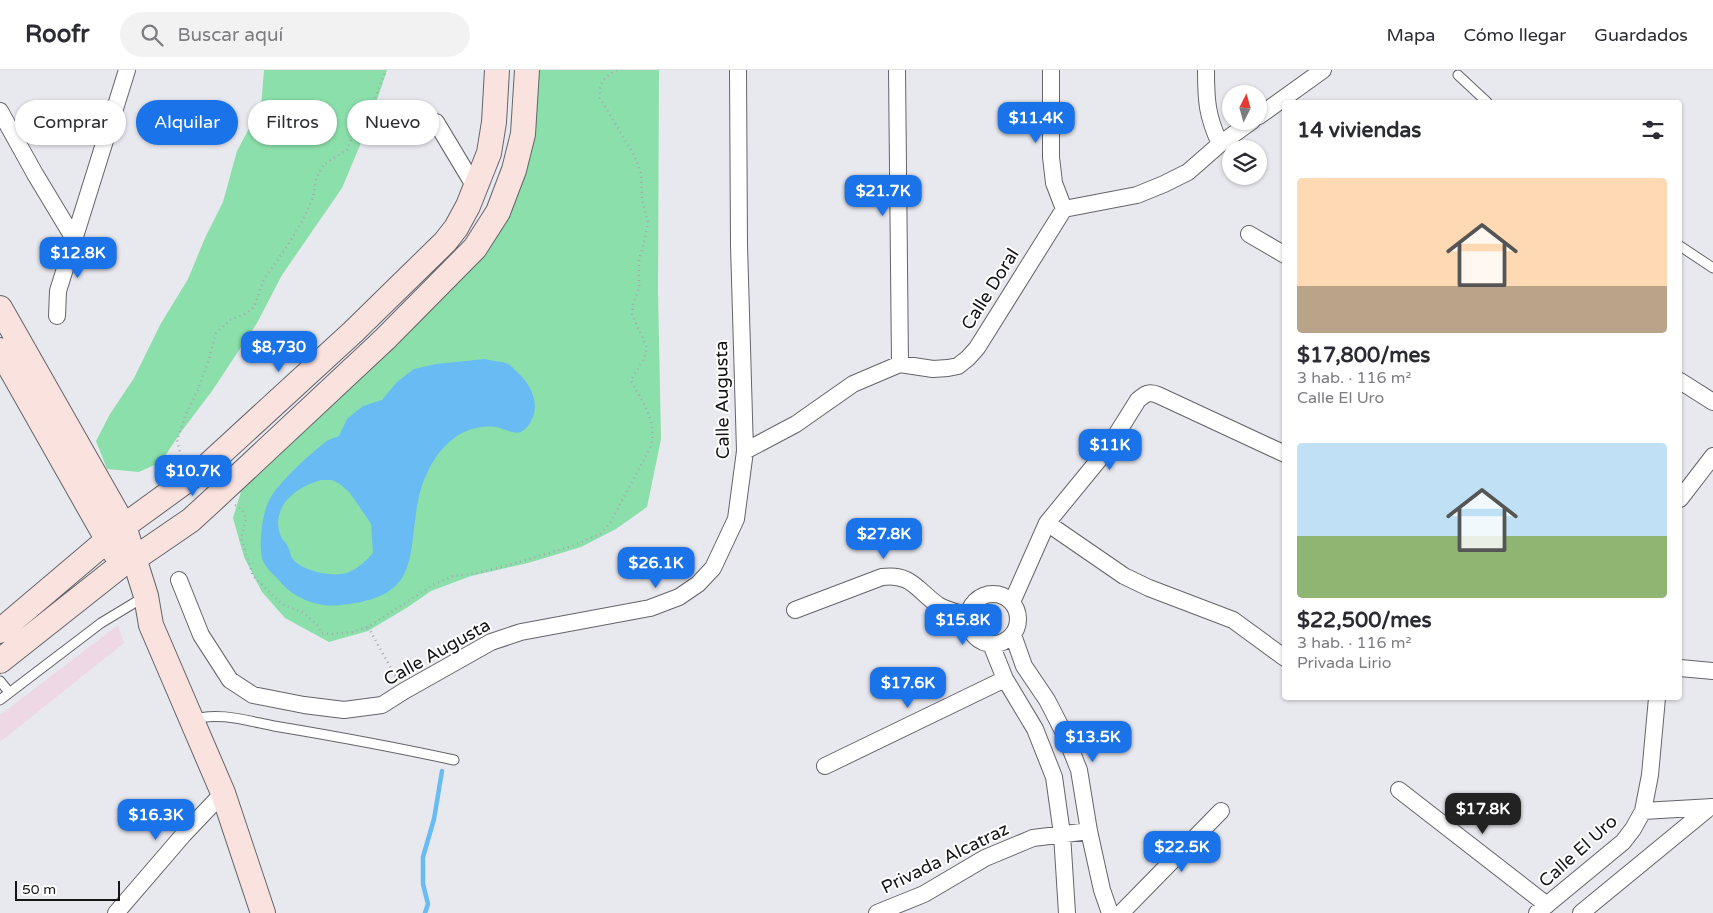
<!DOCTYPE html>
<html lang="es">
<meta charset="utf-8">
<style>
body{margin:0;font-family:"Varela Round",sans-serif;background:#f2f2f3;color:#2b2b33;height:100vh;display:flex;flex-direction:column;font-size:19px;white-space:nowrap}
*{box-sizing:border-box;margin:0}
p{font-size:16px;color:#7c7c81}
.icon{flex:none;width:28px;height:28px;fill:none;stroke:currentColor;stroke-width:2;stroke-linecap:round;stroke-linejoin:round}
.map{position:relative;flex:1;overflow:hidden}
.details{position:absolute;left:1282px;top:30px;width:400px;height:600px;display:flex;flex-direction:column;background:#fff;border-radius:5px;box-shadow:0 1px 4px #0004}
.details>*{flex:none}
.banner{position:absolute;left:15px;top:30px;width:475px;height:45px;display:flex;gap:10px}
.needle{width:32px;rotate:6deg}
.fabs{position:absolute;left:1222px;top:15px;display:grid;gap:10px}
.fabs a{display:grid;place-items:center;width:45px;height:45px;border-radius:50%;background:#fff;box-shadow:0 1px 4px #0004;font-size:25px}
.scale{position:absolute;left:15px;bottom:12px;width:105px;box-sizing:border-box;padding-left:5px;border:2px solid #151417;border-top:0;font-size:14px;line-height:18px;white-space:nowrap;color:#151417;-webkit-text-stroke:4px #fff;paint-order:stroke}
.price{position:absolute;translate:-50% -42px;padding:0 11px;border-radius:10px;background:#1a73e8;color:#fff;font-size:16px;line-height:32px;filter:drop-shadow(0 1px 2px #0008)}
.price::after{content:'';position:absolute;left:50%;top:30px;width:15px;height:11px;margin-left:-8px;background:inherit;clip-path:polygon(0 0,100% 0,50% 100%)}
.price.active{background:#222;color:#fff}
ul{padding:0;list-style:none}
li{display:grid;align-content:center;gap:10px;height:265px;padding:0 15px}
li span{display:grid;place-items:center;height:155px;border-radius:5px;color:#555}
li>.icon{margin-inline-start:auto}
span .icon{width:90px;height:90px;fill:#fffc;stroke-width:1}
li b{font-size:21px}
h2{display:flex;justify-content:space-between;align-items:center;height:60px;padding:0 15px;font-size:21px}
.chip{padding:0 18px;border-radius:22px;background:#fff;box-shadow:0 1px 4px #0004;font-size:18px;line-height:45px}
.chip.active{background:#1a73e8;color:#fff}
header{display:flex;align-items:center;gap:30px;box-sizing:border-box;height:70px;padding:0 25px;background:#fff;border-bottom:1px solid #e1e1e2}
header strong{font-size:24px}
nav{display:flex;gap:28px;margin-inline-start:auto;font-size:18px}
.search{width:350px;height:45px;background:#f2f2f3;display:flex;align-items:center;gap:12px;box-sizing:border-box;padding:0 18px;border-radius:28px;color:#7c7c81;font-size:19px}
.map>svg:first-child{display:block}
.commercial{fill:#eed8e5}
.green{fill:#8bdfab}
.water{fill:#68bbf3;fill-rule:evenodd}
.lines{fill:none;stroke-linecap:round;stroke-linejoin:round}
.stream{stroke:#68bbf3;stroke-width:4.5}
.lane-casing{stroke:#64646a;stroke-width:11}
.street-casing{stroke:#64646a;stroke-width:18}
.secondary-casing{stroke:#64646a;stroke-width:26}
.path{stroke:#a7a7ac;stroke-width:2.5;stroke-dasharray:1 4;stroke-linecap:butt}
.lane{stroke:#fff;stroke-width:9}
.street{stroke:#fff;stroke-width:16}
.secondary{stroke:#fae2de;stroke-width:24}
.labels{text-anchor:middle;stroke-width:4;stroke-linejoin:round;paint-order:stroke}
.street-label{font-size:18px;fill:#151417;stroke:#fff}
</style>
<header>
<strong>Roofr</strong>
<div class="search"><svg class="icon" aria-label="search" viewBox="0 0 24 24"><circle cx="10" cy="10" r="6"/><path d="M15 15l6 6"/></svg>Buscar aquí</div>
<nav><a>Mapa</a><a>Cómo llegar</a><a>Guardados</a></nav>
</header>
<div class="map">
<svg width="1713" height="843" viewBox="0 0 1713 843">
<rect width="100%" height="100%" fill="#e8e8ef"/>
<path class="commercial" d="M 118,555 L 124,573 L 0,672 L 0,645 Z"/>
<path class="green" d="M 264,0 L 387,0 L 369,54 L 342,118 L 282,205 L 257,253 L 212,321 L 181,362 L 161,392 L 139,402 L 107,399 L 96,371 L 110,344 L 134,308 L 160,255 L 188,209 L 205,168 L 223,132 L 237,81 L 261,36 Z
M 534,0 L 659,0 L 658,222 L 661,369 L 647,437 L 616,459 L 581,477 L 528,493 L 471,506 L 431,521 L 408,537 L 368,561 L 329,572 L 285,548 L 262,522 L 244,487 L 233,448 L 245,408 L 496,163 Z"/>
<path class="water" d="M 485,289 C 492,291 501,291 508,294 C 511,295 514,299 516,301 C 530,313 541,333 531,351 C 529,355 525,360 521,362 C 513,365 504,358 496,357 C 465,353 441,374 428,401 C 420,417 417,433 415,451 C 412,471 412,496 399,512 C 385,529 360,533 340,535 C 320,538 296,529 282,514 C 277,507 266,499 263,491 C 258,477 262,448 267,435 C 273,417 308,386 323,374 C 327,370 334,368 339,366 L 347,349 L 363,336 L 382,330 L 397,312 L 414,299 L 436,294 ZM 321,410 L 332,410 L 340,414 L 349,422 L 357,433 L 371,454 L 373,483 C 365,492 354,503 341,504 C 327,506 300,500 292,488 C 290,485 290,480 288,477 C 286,472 281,469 280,464 C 271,435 297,417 321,410 Z"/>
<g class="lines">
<path class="stream" d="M 425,843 L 428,834 L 423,814 L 423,787 L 434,749 L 442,701"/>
<defs>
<path id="lane" d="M 1458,5 L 1487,32
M 1680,176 L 1713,198
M 0,611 L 9,622
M 0,630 L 101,553 L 144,527
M 192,650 C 217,641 248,651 274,656 C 334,666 394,677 454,690"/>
<path id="street" d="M 897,0 L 900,294
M 1051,0 L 1051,87 L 1054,113 L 1064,139
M 1206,0 C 1206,31 1207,46 1220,74
M 0,41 L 35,104 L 73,167
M 1259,46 L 1323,0
M 436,52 L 475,117
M 1249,164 L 1285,185
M 57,246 L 58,221 L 127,0
M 1680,311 L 1713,332
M 745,381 L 796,354 L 853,314 L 900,294 L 933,299 L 948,298 L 958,296 L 968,288 L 977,278 L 1064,139 L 1137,125 L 1164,114 L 1188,102 L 1220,74 L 1252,51
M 1680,429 L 1713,386
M 1047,453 L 1124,506 L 1149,518 L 1233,550 L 1285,588
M 179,510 L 201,565 L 230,610 L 253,625 L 304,635 L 344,640 L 382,635 L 404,621 L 491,572 L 521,562 L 650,538 L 679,527 L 698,514 L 713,498 L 736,449 L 745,381 L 739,175 L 738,0
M968 549a25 25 0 1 1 50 0a25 25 0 1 1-50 0Z
M 1012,532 L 1047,453 L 1106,381 L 1138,330 C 1145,324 1149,321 1158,325 L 1285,384
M 795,540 L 882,507 C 911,503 917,520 938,535 C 946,540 959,543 968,546
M 1013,565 L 1024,596 L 1047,630 L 1065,665 L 1079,700 L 1089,761 L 1102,820 L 1110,843
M 991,574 L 1005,609 L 1035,659 L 1054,707 L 1062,764 L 1067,843
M 1680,598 L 1713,601
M 825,696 L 1005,609
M 1399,720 L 1547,835
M 1643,741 L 1713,737
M 116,843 L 184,764 L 223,723
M 877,843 L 924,824 L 985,788 L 1033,768 L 1089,761
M 1121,843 L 1221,741
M 1537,843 L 1623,772 L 1633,759 L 1643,741 L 1650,705 L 1657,628
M 1581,843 L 1710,737"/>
<path id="secondary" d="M 0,238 L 124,456 L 146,526 L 151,555 L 223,723 L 263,843
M 0,280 L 115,483
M 0,561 L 124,456 L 208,395 L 353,262 L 445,172 L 456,158 L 468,136 L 489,83 L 494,52 L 497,0
M 0,591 L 120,496 L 134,489 L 191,450 L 216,427 L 385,269 L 475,178 L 498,142 L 514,100 L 523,64 L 527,0"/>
</defs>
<use href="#lane" class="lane-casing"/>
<use href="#street" class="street-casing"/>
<use href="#secondary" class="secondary-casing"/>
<path class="path" d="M 182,391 L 177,370 L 186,344 L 197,322 L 208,292 L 216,263 L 230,250 L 245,244 L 254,237 L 263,211 L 286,178 L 301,153 L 313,128 L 316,109 L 324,94 L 347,80 L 361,45 L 375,28 L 386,0
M 235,435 L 242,439 L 246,449 L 241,468 L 253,506 L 282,534 L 304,543 L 317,555 L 321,563 L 331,564 L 352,562 L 368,557 L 433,515 L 453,506 L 478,503 L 519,492 L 572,476 L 600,464 L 610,453 L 650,378 C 659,352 642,333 631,310 L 644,289 L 647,278 L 632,244 L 633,235 L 639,218 L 639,190 L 644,172 L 648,153 L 642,130 L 641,103 L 635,87 L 600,28 C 599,12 603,8 617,0
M 368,557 L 397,609"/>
<use href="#lane" class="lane"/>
<use href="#street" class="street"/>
<use href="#secondary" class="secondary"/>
</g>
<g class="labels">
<g class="street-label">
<text transform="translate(990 219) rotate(-58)" y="6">Calle Doral</text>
<text transform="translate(722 330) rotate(-91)" y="6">Calle Augusta</text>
<text transform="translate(437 582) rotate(-29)" y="6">Calle Augusta</text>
<text transform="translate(1578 781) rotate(-42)" y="6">Calle El Uro</text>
<text transform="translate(945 788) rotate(-26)" y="6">Privada Alcatraz</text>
</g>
</g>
</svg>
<div class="fabs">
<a><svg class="needle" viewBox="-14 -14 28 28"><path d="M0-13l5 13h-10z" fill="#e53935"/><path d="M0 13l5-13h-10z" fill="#7c7c81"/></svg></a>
<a><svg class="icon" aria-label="layers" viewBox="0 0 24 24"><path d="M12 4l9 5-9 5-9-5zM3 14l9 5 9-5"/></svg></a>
</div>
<div class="scale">50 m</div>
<b class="price" style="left:1036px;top:74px">$11.4K</b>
<b class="price" style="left:883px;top:147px">$21.7K</b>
<b class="price" style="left:78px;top:209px">$12.8K</b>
<b class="price" style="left:279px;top:303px">$8,730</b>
<b class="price" style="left:1110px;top:401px">$11K</b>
<b class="price" style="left:193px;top:427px">$10.7K</b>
<b class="price" style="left:884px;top:490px">$27.8K</b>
<b class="price" style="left:656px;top:519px">$26.1K</b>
<b class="price" style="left:963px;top:576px">$15.8K</b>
<b class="price" style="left:908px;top:639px">$17.6K</b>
<b class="price" style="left:1093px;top:693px">$13.5K</b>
<b class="price active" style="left:1483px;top:765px">$17.8K</b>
<b class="price" style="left:156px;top:771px">$16.3K</b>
<b class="price" style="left:1182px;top:803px">$22.5K</b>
<div class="banner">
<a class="chip">Comprar</a>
<a class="chip active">Alquilar</a>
<a class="chip">Filtros</a>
<a class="chip">Nuevo</a>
</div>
<section class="details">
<h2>14 viviendas<svg class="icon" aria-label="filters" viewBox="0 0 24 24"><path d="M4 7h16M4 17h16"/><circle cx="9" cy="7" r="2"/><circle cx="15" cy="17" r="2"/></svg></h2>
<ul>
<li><span style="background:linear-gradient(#ffd9b3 70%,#b9a48a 0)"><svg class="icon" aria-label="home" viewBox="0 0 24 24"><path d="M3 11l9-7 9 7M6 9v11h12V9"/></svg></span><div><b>$17,800/mes</b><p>3 hab. · 116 m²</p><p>Calle El Uro</p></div></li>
<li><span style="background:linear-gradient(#bfe0f5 60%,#8fb573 0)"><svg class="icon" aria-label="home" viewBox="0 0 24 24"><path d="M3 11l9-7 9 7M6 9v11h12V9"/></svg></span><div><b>$22,500/mes</b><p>3 hab. · 116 m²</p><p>Privada Lirio</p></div></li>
</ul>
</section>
</div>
